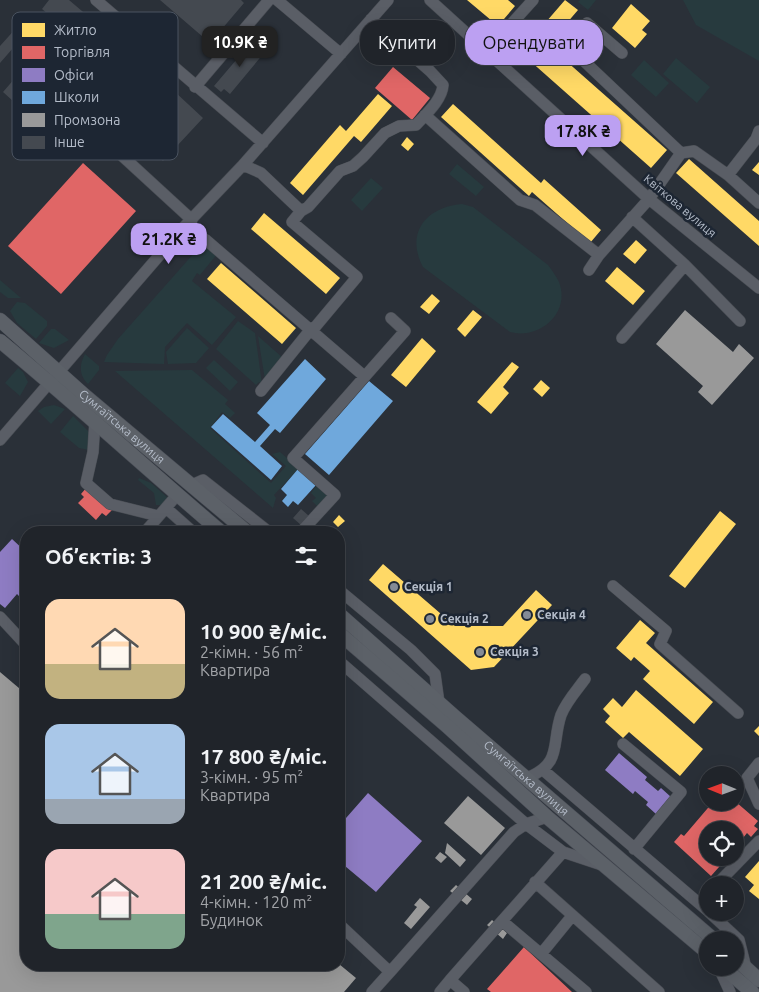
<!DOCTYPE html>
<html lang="uk">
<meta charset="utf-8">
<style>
body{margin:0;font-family:Ubuntu,sans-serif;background:#282c32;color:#f1f3f6;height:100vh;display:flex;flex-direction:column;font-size:19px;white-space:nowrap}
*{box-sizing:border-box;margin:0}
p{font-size:16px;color:#a2a4a8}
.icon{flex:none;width:28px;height:28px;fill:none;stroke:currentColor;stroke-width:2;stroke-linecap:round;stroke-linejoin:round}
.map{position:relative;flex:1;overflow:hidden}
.side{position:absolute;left:20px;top:526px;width:325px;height:445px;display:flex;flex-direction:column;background:#20242a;border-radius:20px;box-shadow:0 5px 20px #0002,0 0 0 1px #3d4147}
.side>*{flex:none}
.banner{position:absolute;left:360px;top:20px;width:324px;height:45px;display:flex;gap:10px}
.needle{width:32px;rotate:271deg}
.tools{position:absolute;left:699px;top:766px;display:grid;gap:10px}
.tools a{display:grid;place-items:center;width:45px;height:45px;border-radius:50%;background:#20242a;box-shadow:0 5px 20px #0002,0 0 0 1px #3d4147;font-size:25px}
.price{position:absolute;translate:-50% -42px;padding:0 11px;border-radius:10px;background:#bca0f2;color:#111;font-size:16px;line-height:32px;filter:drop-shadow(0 1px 2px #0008)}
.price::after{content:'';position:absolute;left:50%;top:30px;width:15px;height:11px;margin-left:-8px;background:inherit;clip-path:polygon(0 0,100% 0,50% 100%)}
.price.selected{background:#222;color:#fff}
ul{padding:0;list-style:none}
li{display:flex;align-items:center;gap:15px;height:125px;padding:0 25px}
li span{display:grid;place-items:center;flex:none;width:140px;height:100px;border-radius:15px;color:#555}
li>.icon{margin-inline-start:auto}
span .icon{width:60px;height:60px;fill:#fffc;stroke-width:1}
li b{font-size:21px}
h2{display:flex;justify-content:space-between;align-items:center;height:60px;padding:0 25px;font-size:21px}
.tag{padding:0 18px;border-radius:20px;background:#20242a;box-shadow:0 5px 20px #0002,0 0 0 1px #3d4147;font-size:18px;line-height:45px}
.tag.selected{background:#bca0f2;color:#111}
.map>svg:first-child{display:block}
.green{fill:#273a3e}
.homes{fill:#ffd966}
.shops{fill:#e06666}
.offices{fill:#8e7cc3}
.schools{fill:#6fa8dc}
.industry{fill:#999}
.building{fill:#444950}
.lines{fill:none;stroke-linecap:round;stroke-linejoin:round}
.minor-casing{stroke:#484c53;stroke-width:12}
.major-casing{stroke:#484c55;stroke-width:15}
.minor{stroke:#5a5e66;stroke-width:11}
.major{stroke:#5c6168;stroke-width:14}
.poi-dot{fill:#848b96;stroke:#1d2633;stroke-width:2}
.labels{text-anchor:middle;stroke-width:5;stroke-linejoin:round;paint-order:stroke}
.street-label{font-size:12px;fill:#b4bcc9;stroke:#1d2633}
.poi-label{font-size:12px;font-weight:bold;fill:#b4bcc9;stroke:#1d2633;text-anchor:start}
.key{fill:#1d2633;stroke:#4a5360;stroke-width:1}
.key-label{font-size:14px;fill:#b4bcc9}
</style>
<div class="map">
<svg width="759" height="992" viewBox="0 0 759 992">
<rect width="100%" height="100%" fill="#2a3038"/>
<path class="green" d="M 580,0 L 596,0 L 588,10 L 578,2 Z
M 683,0 L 759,0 L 759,61 L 696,25 Z
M 676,58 L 710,87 L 697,103 L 663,74 Z
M 644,60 L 669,83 L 656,97 L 631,75 Z
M 457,164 L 484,187 L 476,196 L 449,174 Z
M 371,178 L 383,188 L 362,211 L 351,200 Z
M 462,204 L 473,207 L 548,265 C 552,270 556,276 559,282 C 571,313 539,340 510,332 L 423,267 C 405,233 426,207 462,204 Z
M 203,243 L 218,253 L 200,275 L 197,273 L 192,281 L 236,317 L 212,345 L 187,323 L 165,347 L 164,364 L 104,362 L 107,355 L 118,339 Z
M 0,280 L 21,298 L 8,298 L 0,292 Z
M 17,302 L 25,303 L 47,321 L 47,326 L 36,339 L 17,323 L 10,311 Z
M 238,321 L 255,333 L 262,384 L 259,382 L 256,385 L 216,349 Z
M 187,328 L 209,348 L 196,363 L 168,364 L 166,352 Z
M 51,329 L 55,329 L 69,340 L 54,348 L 39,343 Z
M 258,336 L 283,358 L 265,380 Z
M 85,354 L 99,366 L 99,370 L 88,384 C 79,375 79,365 85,354 Z
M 214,360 L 238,382 L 230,391 L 206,368 Z
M 18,368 L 23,372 L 28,382 L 20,396 L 5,383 Z
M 192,370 L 228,400 L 225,404 L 235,413 L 230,418 L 222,412 L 210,428 L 271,483 L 286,466 L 272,454 L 280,452 L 325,491 L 328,496 L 318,507 L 312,501 L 316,498 L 311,493 L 317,485 L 298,469 L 274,495 L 276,498 L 273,508 L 115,371 Z
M 54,405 L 65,409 L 51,424 L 38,411 L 44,407 Z
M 73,416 L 90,433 L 89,450 L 79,448 L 60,432 Z
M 139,478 L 151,483 L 168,498 L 163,505 L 156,505 L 154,493 L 138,480 Z"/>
<path class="homes" d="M 467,0 L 508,0 L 515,6 L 498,26 Z
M 565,0 L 578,10 L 548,45 L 667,150 L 651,168 L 520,52 Z
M 631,4 L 650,21 L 642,30 L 647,34 L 635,48 L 612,28 Z
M 378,94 L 392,106 L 361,142 L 354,136 L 303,195 L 290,183 L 340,125 L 346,131 Z
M 453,104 L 541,183 L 544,179 L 601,230 L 590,243 L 532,192 L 529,196 L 441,117 Z
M 407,137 L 414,144 L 408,151 L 401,145 Z
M 689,159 L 759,221 L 759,246 L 676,173 Z
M 759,162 L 759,175 L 752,170 Z
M 264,213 L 340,278 L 326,294 L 251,229 Z
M 636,240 L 647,250 L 635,264 L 623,254 Z
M 221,263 L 296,328 L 282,344 L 207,279 Z
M 617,267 L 645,291 L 633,305 L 605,281 Z
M 432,294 L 440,301 L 429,314 L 420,307 Z
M 473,310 L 482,317 L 465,337 L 457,329 Z
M 422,338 L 436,351 L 406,387 L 391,375 Z
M 512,362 L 519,367 L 503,387 L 509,393 L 491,414 L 477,402 Z
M 541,380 L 550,388 L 542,397 L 533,389 Z
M 720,511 L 736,524 L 685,588 L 669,576 Z
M 339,515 L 345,521 L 338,527 L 333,522 Z
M 383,564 L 455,626 L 503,626 L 536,590 L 552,605 L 494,667 L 471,670 L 369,580 Z
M 640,620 L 655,633 L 646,643 L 713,702 L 694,724 L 643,679 L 650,671 L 634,657 L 631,661 L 616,648 Z
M 636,690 L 703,749 L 680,776 L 629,732 L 623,738 L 605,722 L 610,716 L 603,709 L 613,698 L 622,707 Z
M 759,726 L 759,736 L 754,731 Z
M 759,861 L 759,899 L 749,891 L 754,885 L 745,877 Z"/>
<path class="shops" d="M 393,67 L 430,98 L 412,120 L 375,88 Z
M 83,163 L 136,211 L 61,294 L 8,246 Z
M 87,487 L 112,510 L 106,516 L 102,513 L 96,520 L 78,503 L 84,497 L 81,494 Z
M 713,802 L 736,802 L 758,821 L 754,826 L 758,829 L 751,837 L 747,833 L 735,848 L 735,830 L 708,830 L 708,858 L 727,858 L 711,876 L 674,842 L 681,834 L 684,836 Z
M 524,947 L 572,992 L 491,992 L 487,989 Z"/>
<path class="offices" d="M 12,539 L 26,552 L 26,603 L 17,594 L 5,608 L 0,604 L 0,552 Z
M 619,753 L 647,777 L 645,780 L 658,791 L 661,788 L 671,797 L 656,814 L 646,805 L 648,802 L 635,791 L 633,794 L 605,770 Z
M 368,793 L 422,841 L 376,892 L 339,861 L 339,826 Z"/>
<path class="schools" d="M 305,359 L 326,379 L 280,433 L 275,429 L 260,446 L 282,466 L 271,480 L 211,427 L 223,414 L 255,442 L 270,425 L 257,413 Z
M 369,381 L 393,401 L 329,475 L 305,454 Z
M 298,469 L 316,485 L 298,505 L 293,501 L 288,507 L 282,501 L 287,495 L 281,489 Z"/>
<path class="industry" d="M 685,310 L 733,352 L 739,344 L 754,358 L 712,405 L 698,392 L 703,386 L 656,344 Z
M 0,672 L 26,694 L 26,965 L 339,964 L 356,978 L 344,992 L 0,992 Z
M 468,796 L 505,828 L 481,855 L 444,823 Z
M 447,843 L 466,860 L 460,867 L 445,853 Z
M 440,852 L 447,857 L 441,863 L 435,858 Z
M 456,885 L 472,899 L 467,905 L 450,891 Z
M 420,898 L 430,907 L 411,929 L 404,923 L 417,907 L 414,905 Z
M 492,920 L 507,933 L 503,939 L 487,925 Z"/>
<path class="building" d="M 49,0 L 69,0 L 89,17 L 93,12 L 113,30 L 34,120 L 3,92 L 61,25 L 42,9 Z
M 160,0 L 241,0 L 244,3 L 210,43 Z
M 26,17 L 34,24 L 0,63 L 0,46 Z
M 254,39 L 261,45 L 258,48 L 264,53 L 230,94 L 224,89 L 221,92 L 214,86 Z
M 174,91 L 203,118 L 163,161 L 135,134 Z
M 301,509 L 309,516 L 301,525 L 293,518 Z"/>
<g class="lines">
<defs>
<path id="minor" d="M 96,0 L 263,143
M 277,0 L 341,54
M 430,0 L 649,199 L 759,288
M 486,52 L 533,0
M 195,87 L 269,0
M 425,115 L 520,200 L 535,205 L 599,255 L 649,199 L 681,153 L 568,46 L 587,23 L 622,53
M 106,141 L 192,220
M 681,153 L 694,151 L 728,175 L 756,139 L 759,131
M 243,165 L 261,173 L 301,211 L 308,207 L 340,171 L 353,166 L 363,157 L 385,133 L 399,126 L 416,125 C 426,114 442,100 443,85 L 430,71 L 371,19
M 728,175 L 759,203
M 632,217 L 685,265 L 740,321
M 183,228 L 206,240 L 364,376
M 589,270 L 599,255
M 622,338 L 685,265
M 261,391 L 311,329 L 316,326 L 357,277 L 292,222 L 301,211
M 95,420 L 93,452 L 86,483 L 110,504 L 158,516
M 0,440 L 183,228 L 243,165 L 388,0
M 192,485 L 203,480 L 269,532
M 166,508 L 193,532
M 145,532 L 177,495
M 301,532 L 335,495 L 293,458 L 405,331 L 391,318
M 613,586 L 666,631 L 660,644 L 738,713
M 339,590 L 411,650 L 435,674 L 439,703
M 0,617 L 26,645
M 339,661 L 526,824 L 563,852 L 602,865
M 623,744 L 681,792 L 634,849
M 759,763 L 747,778 L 759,804
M 543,770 L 708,911
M 527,778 C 563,763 551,745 561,715 C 566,702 577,690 585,679
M 563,852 L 502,921 L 586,992
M 535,882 L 659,992
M 716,885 L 759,841
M 709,912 L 739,940 L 746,968
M 339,924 L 390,972 L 372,992
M 541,954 L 572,916
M 719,968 L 730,992
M 390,972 L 514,832 L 526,824 L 547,817
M 440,992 L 450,980
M 464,992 L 450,980 L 502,921"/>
<g id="major">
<path id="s1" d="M 0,320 L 84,395 L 247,532"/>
<path d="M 0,341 C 75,403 147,469 221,532"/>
<path id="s2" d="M 339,614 L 455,717 L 714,940"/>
<path d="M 339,633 L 447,726 L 547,817 L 708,953"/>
<path d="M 735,958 L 759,980"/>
<path d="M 724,968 L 752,992"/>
</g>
</defs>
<use href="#minor" class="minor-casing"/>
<use href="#major" class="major-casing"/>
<use href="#minor" class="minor"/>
<use href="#major" class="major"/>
</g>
<g class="poi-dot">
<circle cx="394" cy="587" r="5"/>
<circle cx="527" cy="615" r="5"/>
<circle cx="430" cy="619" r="5"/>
<circle cx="480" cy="652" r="5"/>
</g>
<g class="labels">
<g class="street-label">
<text transform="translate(680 206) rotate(40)" y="4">Квіткова вулиця</text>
<text dy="4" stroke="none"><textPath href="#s1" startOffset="162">Сумгаїтська вулиця</textPath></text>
<text dy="4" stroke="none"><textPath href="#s2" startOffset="249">Сумгаїтська вулиця</textPath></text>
</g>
<g class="poi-label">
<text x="404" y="591">Секція 1</text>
<text x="537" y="619">Секція 4</text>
<text x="440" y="623">Секція 2</text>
<text x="490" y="656">Секція 3</text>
</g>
</g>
<rect x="12" y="12" width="166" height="148" rx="8" class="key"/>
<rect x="22" y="23" width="23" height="14" fill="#ffd966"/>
<rect x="22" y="46" width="23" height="13" fill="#e06666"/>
<rect x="22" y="68" width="23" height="14" fill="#8e7cc3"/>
<rect x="22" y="91" width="23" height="13" fill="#6fa8dc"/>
<rect x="22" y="113" width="23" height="14" fill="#999"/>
<rect x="22" y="136" width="23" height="13" fill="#444950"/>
<g class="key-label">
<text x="54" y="35">Житло</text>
<text x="54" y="57">Торгівля</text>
<text x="54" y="80">Офіси</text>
<text x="54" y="102">Школи</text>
<text x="54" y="125">Промзона</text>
<text x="54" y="147">Інше</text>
</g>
</svg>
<div class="tools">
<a><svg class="needle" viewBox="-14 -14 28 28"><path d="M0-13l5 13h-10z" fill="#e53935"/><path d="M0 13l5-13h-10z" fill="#a2a4a8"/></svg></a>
<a><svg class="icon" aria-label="locate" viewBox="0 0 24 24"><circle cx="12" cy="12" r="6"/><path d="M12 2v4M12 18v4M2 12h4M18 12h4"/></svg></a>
<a>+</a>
<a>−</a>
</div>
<b class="price selected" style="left:240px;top:68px">10.9K ₴</b>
<b class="price" style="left:583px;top:157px">17.8K ₴</b>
<b class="price" style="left:169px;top:265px">21.2K ₴</b>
<div class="banner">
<a class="tag">Купити</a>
<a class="tag selected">Орендувати</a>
</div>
<section class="side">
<h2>Об’єктів: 3<svg class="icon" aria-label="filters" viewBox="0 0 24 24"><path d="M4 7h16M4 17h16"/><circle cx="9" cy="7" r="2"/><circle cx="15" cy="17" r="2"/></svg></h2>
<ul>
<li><span style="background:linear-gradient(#ffd9b3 65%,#c2b280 0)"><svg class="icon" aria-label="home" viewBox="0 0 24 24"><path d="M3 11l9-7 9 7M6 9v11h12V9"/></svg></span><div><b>10 900 ₴/міс.</b><p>2-кімн. · 56 m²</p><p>Квартира</p></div></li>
<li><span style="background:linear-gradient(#a9c7e8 75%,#9aa5b1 0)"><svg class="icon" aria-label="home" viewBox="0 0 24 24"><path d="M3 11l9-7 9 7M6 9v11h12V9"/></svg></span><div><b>17 800 ₴/міс.</b><p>3-кімн. · 95 m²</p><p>Квартира</p></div></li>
<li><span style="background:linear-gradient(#f6c9c9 65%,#7fa58c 0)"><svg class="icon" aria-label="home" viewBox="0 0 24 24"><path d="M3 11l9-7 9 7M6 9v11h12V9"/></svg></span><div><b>21 200 ₴/міс.</b><p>4-кімн. · 120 m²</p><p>Будинок</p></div></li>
</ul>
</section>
</div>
